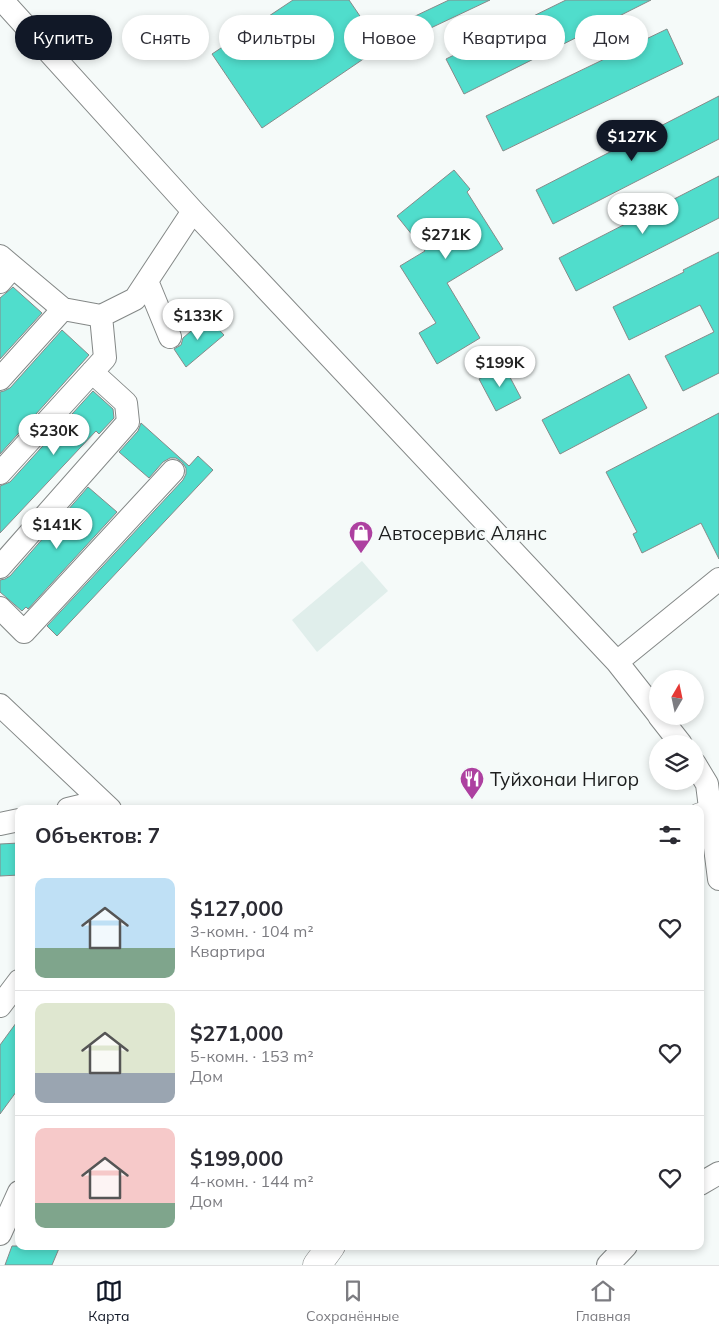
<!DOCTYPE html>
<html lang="ru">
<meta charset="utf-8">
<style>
body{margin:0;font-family:Mulish,sans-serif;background:#f7f7f7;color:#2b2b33;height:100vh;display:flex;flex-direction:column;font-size:19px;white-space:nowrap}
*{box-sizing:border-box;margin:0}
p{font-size:16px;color:#7c7c81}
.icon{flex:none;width:28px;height:28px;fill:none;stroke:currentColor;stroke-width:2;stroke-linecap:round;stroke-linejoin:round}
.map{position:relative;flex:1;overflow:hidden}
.side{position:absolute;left:15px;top:805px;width:689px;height:445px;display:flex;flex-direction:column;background:#fff;border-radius:10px;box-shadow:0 2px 8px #0003}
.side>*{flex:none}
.hud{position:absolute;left:15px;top:15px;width:690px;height:45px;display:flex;gap:10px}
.needle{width:32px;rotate:9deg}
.buttons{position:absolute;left:649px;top:670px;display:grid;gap:10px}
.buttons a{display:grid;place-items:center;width:55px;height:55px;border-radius:50%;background:#fff;box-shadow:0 2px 8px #0003;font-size:25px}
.price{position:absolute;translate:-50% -42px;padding:0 11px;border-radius:18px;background:#fff;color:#222;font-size:16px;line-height:32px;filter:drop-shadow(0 1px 2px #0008)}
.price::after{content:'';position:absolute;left:50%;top:30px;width:15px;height:11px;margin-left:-8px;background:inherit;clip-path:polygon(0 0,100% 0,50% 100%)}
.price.on{background:#111827;color:#fff}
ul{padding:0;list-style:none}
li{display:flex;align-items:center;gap:15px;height:125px;padding:0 20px}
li+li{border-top:1px solid #e1e1e2}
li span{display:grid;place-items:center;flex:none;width:140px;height:100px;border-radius:10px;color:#555}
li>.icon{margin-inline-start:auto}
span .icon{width:60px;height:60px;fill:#fffc;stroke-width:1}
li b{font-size:21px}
h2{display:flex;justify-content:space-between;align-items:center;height:60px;padding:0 20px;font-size:21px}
.tag{padding:0 18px;border-radius:22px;background:#fff;box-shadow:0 2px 8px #0003;font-size:18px;line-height:45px}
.tag.on{background:#111827;color:#fff}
.tabs{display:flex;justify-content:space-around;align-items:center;height:70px;border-top:1px solid #e1e1e2;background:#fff;font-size:14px;color:#7c7c81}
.tabs a{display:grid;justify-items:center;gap:2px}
.tabs .on{color:#111827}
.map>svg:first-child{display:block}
.built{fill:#e0eeeb}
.building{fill:#50ddcc;stroke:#868a89}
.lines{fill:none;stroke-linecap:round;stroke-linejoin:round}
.minor-casing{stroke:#848887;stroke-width:24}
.major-casing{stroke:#848887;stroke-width:29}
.minor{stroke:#fff;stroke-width:22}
.major{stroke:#fff;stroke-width:28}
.labels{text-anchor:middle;stroke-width:4.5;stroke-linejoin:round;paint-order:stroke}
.poi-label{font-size:19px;fill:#1d1e1e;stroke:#f5faf9;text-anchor:start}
</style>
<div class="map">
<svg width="719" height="1265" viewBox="0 0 719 1265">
<rect width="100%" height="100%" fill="#f5faf9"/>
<path class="built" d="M 362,561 L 388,591 L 317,652 L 292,620 Z"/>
<path class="building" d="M 293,0 L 349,0 L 381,47 L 262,128 L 212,54 Z
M 449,0 L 490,0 L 418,34 L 411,18 Z
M 566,0 L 651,0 L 464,94 L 446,59 Z
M 667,29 L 683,64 L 503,151 L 486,116 Z
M 719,96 L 719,139 L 553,224 L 536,190 Z
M 454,170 L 470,189 L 467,192 L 503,249 L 447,283 L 480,338 L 437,364 L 419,333 L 436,323 L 400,266 L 425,251 L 397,216 Z
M 719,176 L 719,218 L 576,291 L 559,258 Z
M 719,252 L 719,373 L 683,391 L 665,356 L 714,332 L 700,305 L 629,340 L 613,307 L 684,272 L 683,270 Z
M 13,287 L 42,313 L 0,359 L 0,298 Z
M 207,317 L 224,335 L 186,367 L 174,349 L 181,345 L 183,338 Z
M 62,330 L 89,355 L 0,454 L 0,392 L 4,391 L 10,388 Z
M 504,366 L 521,398 L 496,411 L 479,379 Z
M 629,374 L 647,408 L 560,454 L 542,420 Z
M 93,391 L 113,409 L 114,418 L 99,434 L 96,431 L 0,533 L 0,486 L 10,482 Z
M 719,413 L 719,559 L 701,523 L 642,553 L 633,534 L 637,532 L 606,472 Z
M 141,423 L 189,466 L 198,456 L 213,470 L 57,636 L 47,626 L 183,480 L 186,474 L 186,468 L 182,462 L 176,458 L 170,458 L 163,462 L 149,478 L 119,452 L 138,431 Z
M 88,487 L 117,512 L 28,609 L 26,607 L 22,611 L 0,592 L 0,580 L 5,579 L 10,576 Z
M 19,843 L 19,875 L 0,876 L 0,844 Z
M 19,1019 L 19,1088 L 0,1114 L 0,1045 Z
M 12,1246 L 60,1246 L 52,1265 L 5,1265 Z"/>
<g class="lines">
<defs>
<path id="minor" d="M 2,0 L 193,211 L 617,662 L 658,714
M 0,256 L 63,309
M 147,281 L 170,337
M 0,282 L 13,267
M 0,379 L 63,309 L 101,316 L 135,299 L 193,211
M 0,473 L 105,358 L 101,316
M 0,567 L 128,422 L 126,403 L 92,372
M 0,608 L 24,632 L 173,471
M 617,662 L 719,579
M 0,705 L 110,809
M 659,716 L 681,744
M 695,764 L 707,784 L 719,879
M 68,809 L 101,801
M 0,824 L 19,820
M 0,1006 L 19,981
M 700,1184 L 719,1173
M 0,1234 L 19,1192
M 608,1265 L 626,1246"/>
<path id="major" d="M 700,817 L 719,812
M 317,1265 L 331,1246"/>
</defs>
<use href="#minor" class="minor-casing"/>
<use href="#major" class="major-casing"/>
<use href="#minor" class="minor"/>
<use href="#major" class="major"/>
</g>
<defs>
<symbol id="shop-pin" viewBox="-11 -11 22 30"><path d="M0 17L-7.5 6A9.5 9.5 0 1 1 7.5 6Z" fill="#ad40a0" stroke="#f5faf9"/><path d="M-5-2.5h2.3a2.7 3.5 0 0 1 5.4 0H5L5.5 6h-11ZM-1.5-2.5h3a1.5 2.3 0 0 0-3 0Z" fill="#fff"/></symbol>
<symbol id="restaurant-pin" viewBox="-11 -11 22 30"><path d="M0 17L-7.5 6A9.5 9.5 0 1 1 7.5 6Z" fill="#ad40a0" stroke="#f5faf9"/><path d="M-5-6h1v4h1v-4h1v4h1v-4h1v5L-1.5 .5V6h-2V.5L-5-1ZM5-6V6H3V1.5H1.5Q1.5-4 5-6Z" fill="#fff"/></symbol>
</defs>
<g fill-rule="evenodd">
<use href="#shop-pin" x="347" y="519" width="28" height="38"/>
<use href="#restaurant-pin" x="458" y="765" width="28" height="38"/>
</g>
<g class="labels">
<g class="poi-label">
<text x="378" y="540">Автосервис Алянс</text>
<text x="490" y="786">Туйхонаи Нигор</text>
</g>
</g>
</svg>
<div class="buttons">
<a><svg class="needle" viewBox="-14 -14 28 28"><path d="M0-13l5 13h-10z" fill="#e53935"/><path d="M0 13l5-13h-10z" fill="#7c7c81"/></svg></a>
<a><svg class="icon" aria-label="layers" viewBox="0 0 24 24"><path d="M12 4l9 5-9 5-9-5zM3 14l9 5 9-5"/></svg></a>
</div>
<b class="price on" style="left:632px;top:162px">$127K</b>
<b class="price" style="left:643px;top:235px">$238K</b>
<b class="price" style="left:446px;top:260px">$271K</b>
<b class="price" style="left:198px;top:341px">$133K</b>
<b class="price" style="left:500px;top:388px">$199K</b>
<b class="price" style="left:54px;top:456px">$230K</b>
<b class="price" style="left:57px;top:550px">$141K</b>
<div class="hud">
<a class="tag on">Купить</a>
<a class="tag">Снять</a>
<a class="tag">Фильтры</a>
<a class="tag">Новое</a>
<a class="tag">Квартира</a>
<a class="tag">Дом</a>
</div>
<section class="side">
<h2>Объектов: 7<svg class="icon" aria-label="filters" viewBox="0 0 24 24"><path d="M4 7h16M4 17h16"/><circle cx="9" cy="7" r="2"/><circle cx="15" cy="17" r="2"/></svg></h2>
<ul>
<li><span style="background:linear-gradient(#bfe0f5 70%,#7fa58c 0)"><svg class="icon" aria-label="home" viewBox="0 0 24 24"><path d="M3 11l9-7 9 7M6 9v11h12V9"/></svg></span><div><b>$127,000</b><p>3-комн. · 104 m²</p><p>Квартира</p></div><svg class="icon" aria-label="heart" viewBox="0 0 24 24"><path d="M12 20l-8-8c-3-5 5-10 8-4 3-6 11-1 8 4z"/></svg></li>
<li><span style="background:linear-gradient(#dfe7d0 70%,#9aa5b1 0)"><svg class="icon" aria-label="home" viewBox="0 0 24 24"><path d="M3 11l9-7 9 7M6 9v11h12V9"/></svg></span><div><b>$271,000</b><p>5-комн. · 153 m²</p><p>Дом</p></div><svg class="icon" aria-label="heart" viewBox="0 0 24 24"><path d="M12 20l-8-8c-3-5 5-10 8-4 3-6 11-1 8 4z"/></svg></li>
<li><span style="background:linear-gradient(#f6c9c9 75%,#7fa58c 0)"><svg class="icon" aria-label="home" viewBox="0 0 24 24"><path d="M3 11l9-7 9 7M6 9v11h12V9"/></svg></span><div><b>$199,000</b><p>4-комн. · 144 m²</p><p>Дом</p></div><svg class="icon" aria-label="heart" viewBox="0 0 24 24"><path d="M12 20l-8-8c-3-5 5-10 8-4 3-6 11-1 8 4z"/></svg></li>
</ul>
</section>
</div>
<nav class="tabs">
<a class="on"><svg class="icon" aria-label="map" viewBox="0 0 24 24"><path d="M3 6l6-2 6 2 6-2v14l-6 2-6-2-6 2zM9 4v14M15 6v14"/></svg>Карта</a>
<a><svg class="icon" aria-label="saved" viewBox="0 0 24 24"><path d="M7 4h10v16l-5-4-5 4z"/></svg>Сохранённые</a>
<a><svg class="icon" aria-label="home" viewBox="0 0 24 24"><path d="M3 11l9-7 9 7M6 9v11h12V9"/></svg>Главная</a>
</nav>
